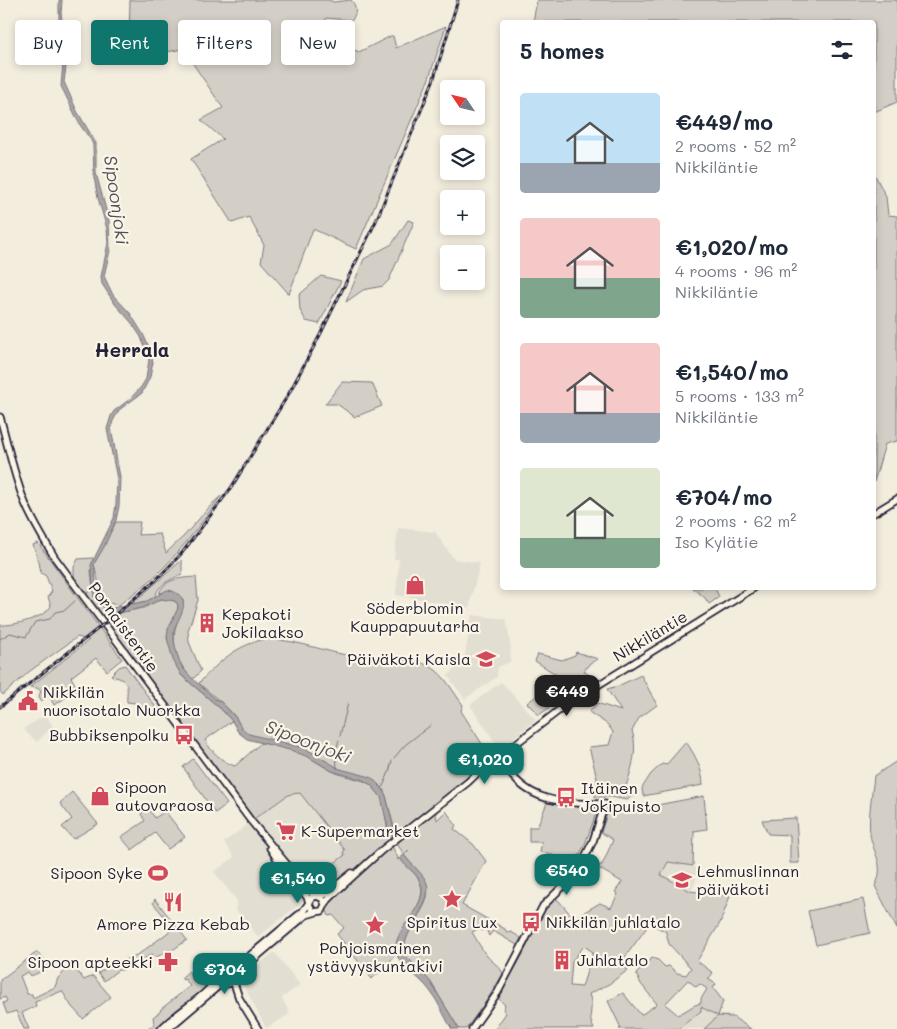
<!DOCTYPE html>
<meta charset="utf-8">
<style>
body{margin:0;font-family:Mali,sans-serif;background:#f6f6f7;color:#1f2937;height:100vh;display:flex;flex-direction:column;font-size:19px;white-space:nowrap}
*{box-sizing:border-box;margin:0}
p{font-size:16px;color:#747a83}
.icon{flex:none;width:28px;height:28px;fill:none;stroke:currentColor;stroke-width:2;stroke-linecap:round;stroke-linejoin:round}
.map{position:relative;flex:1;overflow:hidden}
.drawer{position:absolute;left:500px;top:20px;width:376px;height:570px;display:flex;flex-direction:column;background:#fff;border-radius:5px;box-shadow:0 2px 8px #0003}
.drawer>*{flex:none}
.top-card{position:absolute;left:15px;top:20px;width:410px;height:45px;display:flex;gap:10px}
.needle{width:32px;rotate:305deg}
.fabs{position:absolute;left:440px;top:80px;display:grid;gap:10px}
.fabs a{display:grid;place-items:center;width:45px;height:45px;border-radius:5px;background:#fff;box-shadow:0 2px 8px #0003;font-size:25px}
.price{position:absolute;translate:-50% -42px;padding:0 11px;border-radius:10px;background:#0f766e;color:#fff;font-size:16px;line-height:32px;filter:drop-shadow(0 1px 2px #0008)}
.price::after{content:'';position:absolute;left:50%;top:30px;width:15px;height:11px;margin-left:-8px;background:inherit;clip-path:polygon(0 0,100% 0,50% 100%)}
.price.active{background:#222;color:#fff}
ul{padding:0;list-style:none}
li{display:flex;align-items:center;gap:15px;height:125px;padding:0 20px}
li span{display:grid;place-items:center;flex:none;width:140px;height:100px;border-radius:5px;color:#555}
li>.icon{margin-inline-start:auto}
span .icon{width:60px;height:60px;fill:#fffc;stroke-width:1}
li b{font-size:21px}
h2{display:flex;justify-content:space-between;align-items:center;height:60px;padding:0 20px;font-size:21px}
.chip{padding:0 18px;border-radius:5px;background:#fff;box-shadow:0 2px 8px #0003;font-size:18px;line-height:45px}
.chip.active{background:#0f766e;color:#fff}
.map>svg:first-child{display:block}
.built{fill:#e3ded2}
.green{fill:#d4cfc6;stroke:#7b7880;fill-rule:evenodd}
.water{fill:#aca7a6;stroke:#75727b}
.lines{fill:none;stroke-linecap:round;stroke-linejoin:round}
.stream{stroke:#75727b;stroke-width:1}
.secondary-casing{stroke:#22223b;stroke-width:9}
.secondary{stroke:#fcf5e5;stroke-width:5.5}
.rail-casing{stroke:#22223b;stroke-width:3}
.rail{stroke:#fcf5e5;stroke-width:1;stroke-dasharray:4;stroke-linecap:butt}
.labels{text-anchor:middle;stroke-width:4.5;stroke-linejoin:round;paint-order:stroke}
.poi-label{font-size:16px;fill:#22223b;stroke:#fcf5e5;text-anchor:start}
.street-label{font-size:16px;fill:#22223b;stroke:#fcf5e5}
.water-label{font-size:18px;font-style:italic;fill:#525160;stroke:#fcf5e5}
.quarter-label{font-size:19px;font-weight:bold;fill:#22223b;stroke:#fcf5e5}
</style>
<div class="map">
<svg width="897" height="1029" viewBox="0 0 897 1029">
<rect width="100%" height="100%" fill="#f3edde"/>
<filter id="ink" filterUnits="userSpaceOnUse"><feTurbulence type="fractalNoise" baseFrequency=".02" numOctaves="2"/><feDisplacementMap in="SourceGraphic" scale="10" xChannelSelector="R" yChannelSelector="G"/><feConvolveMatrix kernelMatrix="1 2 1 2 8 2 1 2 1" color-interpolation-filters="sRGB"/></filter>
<g filter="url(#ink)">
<path class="built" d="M 398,528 L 435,532 L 454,559 L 480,563 L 469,608 L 396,595 L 399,559 L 394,559 Z
M 472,615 L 506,619 L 511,648 L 510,662 L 498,667 L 497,677 L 465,699 L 448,676 L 465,655 Z
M 501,682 L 536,720 L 508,742 L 504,743 L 495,742 L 470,705 Z
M 46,715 L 53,726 L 37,742 L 25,731 L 24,728 Z
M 300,793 L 346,850 L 345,855 L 333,865 L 330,862 L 319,872 L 320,874 L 313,889 L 300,904 L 258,937 L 235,909 L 237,901 L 214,872 L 234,857 L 224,842 L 285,797 L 291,794 Z
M 668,862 L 686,864 L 699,869 L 695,884 L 690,891 L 661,876 Z
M 273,953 L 275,953 L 300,985 L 282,998 L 290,1014 L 266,1028 L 242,982 L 245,975 Z
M 701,1007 L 718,1016 L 732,1014 L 733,1017 L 726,1029 L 678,1029 L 701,1011 Z"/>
<path class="green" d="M 130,0 L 328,0 L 334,2 L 351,0 C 357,7 357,12 352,20 L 326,18 L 322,40 L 326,43 L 335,42 L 359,52 L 391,36 L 393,36 L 396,48 L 446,26 L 428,81 L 356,249 L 313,229 L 289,294 L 261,262 L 264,245 L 249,217 L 232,223 L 191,159 L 223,139 L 201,120 L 223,108 L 183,49 L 133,58 L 129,40 Z
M 537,0 L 897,0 L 897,102 L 874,112 L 874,22 L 533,22 Z
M 874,173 L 886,197 L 888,215 L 897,216 L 897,441 L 885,444 L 874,482 Z
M 408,220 L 414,222 L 389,280 L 383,286 L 363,290 L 346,302 L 364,259 L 392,244 Z
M 321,276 L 341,281 L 319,324 L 306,321 L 300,310 L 299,295 Z
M 342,382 L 372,383 L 382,406 L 355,417 L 337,404 L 325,404 Z
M 221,496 C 200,525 178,555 152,579 C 141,588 129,597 119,605 L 107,603 L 101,592 L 94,564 L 116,522 L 140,522 L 138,535 L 160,534 L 166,553 L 184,536 L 213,503 Z
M 38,543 L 122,659 L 107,671 L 96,658 L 71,677 L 78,690 L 54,705 L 51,699 L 57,696 L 55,692 L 41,701 L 39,696 L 41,691 L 37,688 L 30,687 L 89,640 L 77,637 L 30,671 L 3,695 L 0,691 L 0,625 C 13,626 45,618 51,606 L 48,597 L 52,591 L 46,576 L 41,573 L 39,562 L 33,545 Z
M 93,558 L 91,571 L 94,597 L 113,614 L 143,608 L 161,599 L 175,601 L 178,605 L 177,613 L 175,615 L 167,638 L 181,675 L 221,709 L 232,721 L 205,740 C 210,751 224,763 235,766 L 261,743 C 277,745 294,749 309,757 C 317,762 324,767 332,771 C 349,780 371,776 381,797 C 387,811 385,828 391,842 L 325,892 L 319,893 L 311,890 L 312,889 L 308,884 L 320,874 L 318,872 L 331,862 L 333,864 L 345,855 L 343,852 L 345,850 L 300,793 L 291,794 L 285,797 L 251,821 L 74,582 L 74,567 L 78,559 Z
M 182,560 L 182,575 C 168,580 159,584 154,598 L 147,602 L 131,605 Z
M 196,577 L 198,600 L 188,631 L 189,642 L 201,671 L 193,679 C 177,665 170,642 177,622 C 181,611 183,612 183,599 L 159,594 C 164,578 182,578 196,577 Z
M 693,588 L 715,588 L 719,597 L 709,604 L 705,598 Z
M 265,639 C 301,639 334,657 371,658 C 392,660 411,656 431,667 C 445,675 453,692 463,705 L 461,711 L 484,747 L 483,764 L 447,795 L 448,798 L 435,808 L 437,820 L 446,811 L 456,825 L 454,829 L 473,844 L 486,861 L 462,905 L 505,929 L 507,933 L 511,932 L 521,938 L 517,945 L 493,931 L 489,936 L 486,929 L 482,931 L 480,928 L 472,932 C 477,940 481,949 487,956 C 492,963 500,965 503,974 L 487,1000 L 466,1029 L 459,1029 L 430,981 L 404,954 C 402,928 432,908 427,888 C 426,882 409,861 404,855 L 409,850 L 404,854 L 399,847 L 386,796 C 374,772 356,777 335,767 C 321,761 310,750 295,746 C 279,741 260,742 247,733 C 241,729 239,723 236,718 C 226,704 211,695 199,683 C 219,662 235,646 265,639 Z
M 576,652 L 598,659 L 597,660 L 590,663 L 584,671 L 593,678 L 573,691 L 561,684 L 549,708 L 539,715 L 527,703 L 559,679 L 557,675 L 535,661 L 538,654 L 562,660 L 575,655 Z
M 125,665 L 155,706 L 151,711 L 135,703 L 127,702 C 126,692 131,683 119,678 C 116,677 113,677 111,675 L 119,667 Z
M 641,675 L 657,705 L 639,718 L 632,731 C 639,752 630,773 624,793 L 634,795 L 627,800 L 611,797 L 595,797 L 597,778 L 589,747 L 609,745 L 613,732 L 607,724 L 589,712 L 597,703 L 621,711 L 607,689 L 618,686 Z
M 686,742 C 695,754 703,771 703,785 L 643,796 L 642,788 L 651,774 L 662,764 L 666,765 Z
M 193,759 L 227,804 L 215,813 L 183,767 Z
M 897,761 L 897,929 L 875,886 C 886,865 873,854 870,834 C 868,815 872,795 874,776 Z
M 72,792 L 98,824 L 73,839 L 62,827 L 72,819 L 60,803 Z
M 704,796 L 707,829 L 694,831 L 693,866 L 668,862 L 661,875 L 690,891 L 730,896 L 720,923 L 697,961 L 713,973 L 708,979 L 716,984 L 713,988 L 723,1001 L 718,1016 L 733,1017 L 751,1029 L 704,1029 L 718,1016 L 701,1007 L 701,1011 L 678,1029 L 619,1029 L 621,1028 L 608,1001 L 623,993 L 641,1015 L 657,1004 L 641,984 L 636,974 L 652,958 L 658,960 L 665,967 L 669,966 L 677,973 L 686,975 L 691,968 L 669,944 L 666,932 L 650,923 L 620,964 L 628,970 L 609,984 L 589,994 C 595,1009 586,1015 594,1029 L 495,1029 L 506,1013 L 503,1010 L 505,1005 L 497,997 C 509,979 520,961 529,942 C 536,927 540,907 555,899 L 558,900 L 574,918 L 600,903 L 611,908 L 618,894 L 615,892 L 622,882 L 593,865 L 602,865 L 613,840 L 601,832 L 608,811 L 642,808 ZM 584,946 L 593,952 L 582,987 L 570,986 L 572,961 ZM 688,980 L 696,987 L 700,984 L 707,989 L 701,999 L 701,1003 L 695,1005 L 678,1015 L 665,1004 Z
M 547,803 L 595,809 L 597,811 L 585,844 L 570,872 L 552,854 L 540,852 L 542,842 L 529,842 L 529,827 L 537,827 Z
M 148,808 L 155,818 L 165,811 L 185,837 L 168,849 L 155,833 L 132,850 L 121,837 L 145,821 L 141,814 Z
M 796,818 L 799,863 L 790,863 L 790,835 L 768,834 L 762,820 Z
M 391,844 L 398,858 L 397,860 L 400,858 C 406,868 418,873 421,885 C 426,903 405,922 399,938 C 397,942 397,948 396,953 C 391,962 379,972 372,979 L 337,934 L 344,928 L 333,915 L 329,916 L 326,909 L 327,903 Z
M 155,899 L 187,940 L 171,951 L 169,950 L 157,957 L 152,954 L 135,964 L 129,970 L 122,961 L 139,954 L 174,928 L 153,903 Z
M 863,899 L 870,933 L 816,945 L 808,911 Z
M 37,952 L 49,965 L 47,969 L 31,976 L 28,972 L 20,976 L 27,994 L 32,994 L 33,998 L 55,987 L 58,978 L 72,964 L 84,980 L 93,976 L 111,997 L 83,1019 L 72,1007 L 62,991 L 35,1002 L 36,1006 L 22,1013 L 29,1029 L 24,1029 L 16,1011 L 7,1014 L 3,1003 L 7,1001 L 5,997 L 0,999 L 0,980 Z
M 202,959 L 216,978 L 212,983 L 159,1029 L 148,1029 L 154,1024 L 153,1017 L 160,1012 L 161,1009 L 190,986 L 185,979 L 183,980 L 181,978 L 189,971 L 191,973 L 189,975 L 195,982 L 204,976 L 195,964 Z
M 117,963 L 123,970 L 118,970 L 104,981 L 98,973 Z"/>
<path class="water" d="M 59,0 L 62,0 L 61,13 L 67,59 L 64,82 L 77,111 L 96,143 L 96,173 L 109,221 L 110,250 L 104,276 L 113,295 L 130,313 L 143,334 L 148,345 L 153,362 L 150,377 L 142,393 L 119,410 L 113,421 L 111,428 L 120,477 L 119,506 L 116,520 L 104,547 L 94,564 L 97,591 L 106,605 L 112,608 L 147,601 L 167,590 C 171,590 175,592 178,594 C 192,605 175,620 174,633 C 173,642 177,654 180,663 C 184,673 206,690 215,699 L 221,702 L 236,718 L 241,727 L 249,734 L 296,746 L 306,749 L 340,769 L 371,777 L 383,789 L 386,796 L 396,838 L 391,842 L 381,797 L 371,785 L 363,780 L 332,771 L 308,757 L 293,751 L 247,739 L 238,732 L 232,721 L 221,709 L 181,675 L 173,660 L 167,638 L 168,629 L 178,608 L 178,605 L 175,601 L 161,599 L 143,608 L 113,614 L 108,612 L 94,597 L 91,565 L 114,518 L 116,504 L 117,479 L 107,429 L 111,416 L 114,411 L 130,399 L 141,387 L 146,379 L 149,360 L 141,337 L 131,322 L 115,304 L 102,284 L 101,277 L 108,243 L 107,229 L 98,198 L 94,177 L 93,145 L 91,140 L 80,125 L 61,86 L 64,52 L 59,20 Z
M 404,855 C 410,863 419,870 425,879 C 438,900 402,928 404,954 L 430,981 L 459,1029 L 452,1029 C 443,1015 437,998 426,986 C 417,975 399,966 396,952 C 392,925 435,904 418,878 C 413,870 404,866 400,858 Z"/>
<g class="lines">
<path class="stream" d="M 86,594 L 93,589
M 0,639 L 10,633 L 26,637 L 35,622 L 50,619 L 55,612 L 65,610 L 75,601
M 340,736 L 348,703
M 394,758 L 405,745 L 431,725
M 337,769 L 336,750 L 339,740
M 382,789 L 389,772 L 392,761"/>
<defs>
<path id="secondary" d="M 0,417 C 8,446 14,476 25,503 C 33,522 44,540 55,558 L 251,821 L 309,891 L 318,896
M 874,513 L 897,499
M 504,757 L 514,745 L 566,705 L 754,588
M 270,848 L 281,865 L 307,897 L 309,902
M 319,896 L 326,894 L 352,873
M 325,904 L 322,898 L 316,896 L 311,898 L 309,905 L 314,912 L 322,911 L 327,901 L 339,889 L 382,850 L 468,782 L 490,761 L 494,753 L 501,753 L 504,757 L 503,762 L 498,765 L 493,762 L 492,758
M218 976a8 8 0 1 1 16 0a8 8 0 1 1-16 0Z
M 229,969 L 234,969 L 303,911 L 309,903
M 234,976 L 306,915 L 316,912
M 233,980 L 239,998 L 258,1029
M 161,1029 C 175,1013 211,994 218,976
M 168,1029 L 222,983
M 472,1029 L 498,992 L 543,906 L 576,873 L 581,865 L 593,841 L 605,804 C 562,803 525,803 503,762"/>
</defs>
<use href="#secondary" class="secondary-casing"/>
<use href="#secondary" class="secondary"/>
<defs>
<path id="rail" d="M 0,707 L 115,615 L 156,580 L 182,553 L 231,488 L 288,395 L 320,335 L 376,221 L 433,81 L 458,0"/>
</defs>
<use href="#rail" class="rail-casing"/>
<use href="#rail" class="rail"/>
</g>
</g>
<defs>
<symbol id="shop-bare" viewBox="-9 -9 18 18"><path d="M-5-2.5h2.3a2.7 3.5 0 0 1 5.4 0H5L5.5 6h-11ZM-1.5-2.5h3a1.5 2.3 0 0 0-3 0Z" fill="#d1495b" stroke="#fcf5e5" stroke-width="2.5" paint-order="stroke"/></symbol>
<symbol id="building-bare" viewBox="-9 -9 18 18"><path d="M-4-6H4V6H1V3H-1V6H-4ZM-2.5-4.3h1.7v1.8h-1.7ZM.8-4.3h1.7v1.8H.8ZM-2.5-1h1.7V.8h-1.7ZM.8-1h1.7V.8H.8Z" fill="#d1495b" stroke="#fcf5e5" stroke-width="2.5" paint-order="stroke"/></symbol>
<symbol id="school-bare" viewBox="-9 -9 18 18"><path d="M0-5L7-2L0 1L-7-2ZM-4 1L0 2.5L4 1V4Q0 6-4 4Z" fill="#d1495b" stroke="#fcf5e5" stroke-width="2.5" paint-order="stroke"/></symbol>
<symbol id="civic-bare" viewBox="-9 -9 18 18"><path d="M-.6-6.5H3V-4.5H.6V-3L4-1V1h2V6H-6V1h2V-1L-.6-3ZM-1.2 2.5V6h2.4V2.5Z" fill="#d1495b" stroke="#fcf5e5" stroke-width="2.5" paint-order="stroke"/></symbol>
<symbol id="bus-bare" viewBox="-9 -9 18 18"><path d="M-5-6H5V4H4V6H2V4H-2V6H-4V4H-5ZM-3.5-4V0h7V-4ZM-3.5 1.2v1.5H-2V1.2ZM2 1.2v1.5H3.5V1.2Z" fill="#d1495b" stroke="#fcf5e5" stroke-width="2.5" paint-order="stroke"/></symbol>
<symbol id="supermarket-bare" viewBox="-9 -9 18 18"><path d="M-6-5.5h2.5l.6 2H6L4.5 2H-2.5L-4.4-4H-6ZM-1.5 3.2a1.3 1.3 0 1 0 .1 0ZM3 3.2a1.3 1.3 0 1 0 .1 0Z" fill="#d1495b" stroke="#fcf5e5" stroke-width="2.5" paint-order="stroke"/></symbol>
<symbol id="stadium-bare" viewBox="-9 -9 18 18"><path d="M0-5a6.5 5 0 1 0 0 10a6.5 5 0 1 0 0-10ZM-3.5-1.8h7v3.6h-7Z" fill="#d1495b" stroke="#fcf5e5" stroke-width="2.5" paint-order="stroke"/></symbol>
<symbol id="sight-bare" viewBox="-9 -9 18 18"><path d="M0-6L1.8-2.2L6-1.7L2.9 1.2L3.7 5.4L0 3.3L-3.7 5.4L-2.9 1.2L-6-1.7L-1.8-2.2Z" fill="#d1495b" stroke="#fcf5e5" stroke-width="2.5" paint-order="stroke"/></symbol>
<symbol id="restaurant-bare" viewBox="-9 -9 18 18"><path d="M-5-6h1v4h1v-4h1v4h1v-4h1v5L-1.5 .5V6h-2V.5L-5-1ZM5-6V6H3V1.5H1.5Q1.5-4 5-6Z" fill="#d1495b" stroke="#fcf5e5" stroke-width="2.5" paint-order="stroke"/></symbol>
<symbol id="pharmacy-bare" viewBox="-9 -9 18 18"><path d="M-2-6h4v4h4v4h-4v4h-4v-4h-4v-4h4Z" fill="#d1495b" stroke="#fcf5e5" stroke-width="2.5" paint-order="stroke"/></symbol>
</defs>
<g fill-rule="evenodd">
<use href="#shop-bare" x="401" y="571" width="28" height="28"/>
<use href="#building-bare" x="193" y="609" width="28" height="28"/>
<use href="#school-bare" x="472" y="645" width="28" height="28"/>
<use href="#civic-bare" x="14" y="687" width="28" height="28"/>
<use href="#bus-bare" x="170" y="721" width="28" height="28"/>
<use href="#shop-bare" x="86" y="782" width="28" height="28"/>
<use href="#bus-bare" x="552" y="783" width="28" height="28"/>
<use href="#supermarket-bare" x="272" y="817" width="28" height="28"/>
<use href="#stadium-bare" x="144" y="859" width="28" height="28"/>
<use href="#school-bare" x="668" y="866" width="28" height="28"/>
<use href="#sight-bare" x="438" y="885" width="28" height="28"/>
<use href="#restaurant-bare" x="159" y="888" width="28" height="28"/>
<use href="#bus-bare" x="517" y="908" width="28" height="28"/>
<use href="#sight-bare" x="361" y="911" width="28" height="28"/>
<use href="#building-bare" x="548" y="946" width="28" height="28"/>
<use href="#pharmacy-bare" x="154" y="948" width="28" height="28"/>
</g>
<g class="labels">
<g class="poi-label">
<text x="415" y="614" text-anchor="middle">Söderblomin<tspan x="415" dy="18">Kauppapuutarha</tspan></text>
<text x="222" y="620">Kepakoti<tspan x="222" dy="18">Jokilaakso</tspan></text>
<text x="471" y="665" text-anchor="end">Päiväkoti Kaisla</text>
<text x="43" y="698">Nikkilän<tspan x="43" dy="18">nuorisotalo Nuorkka</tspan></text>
<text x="169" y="741" text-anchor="end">Bubbiksenpolku</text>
<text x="115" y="793">Sipoon<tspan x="115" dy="18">autovaraosa</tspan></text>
<text x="581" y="794">Itäinen<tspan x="581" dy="18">Jokipuisto</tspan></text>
<text x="301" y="837">K-Supermarket</text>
<text x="697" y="877">Lehmuslinnan<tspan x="697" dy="18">päiväkoti</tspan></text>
<text x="143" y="879" text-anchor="end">Sipoon Syke</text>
<text x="452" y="928" text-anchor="middle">Spiritus Lux</text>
<text x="546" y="928">Nikkilän juhlatalo</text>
<text x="173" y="930" text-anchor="middle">Amore Pizza Kebab</text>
<text x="375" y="954" text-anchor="middle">Pohjoismainen<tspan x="375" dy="18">ystävyyskuntakivi</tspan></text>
<text x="577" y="966">Juhlatalo</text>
<text x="153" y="968" text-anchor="end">Sipoon apteekki</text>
</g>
<g class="street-label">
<text transform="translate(124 627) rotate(54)" y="6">Pornaistentie</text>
<text transform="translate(650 636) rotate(-31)" y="6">Nikkiläntie</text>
</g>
<g class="water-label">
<text transform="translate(116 200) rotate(82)" y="6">Sipoonjoki</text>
<text transform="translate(308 742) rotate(21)" y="6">Sipoonjoki</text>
</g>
<g class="quarter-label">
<text x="132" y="357">Herrala</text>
</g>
</g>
</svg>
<div class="fabs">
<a><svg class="needle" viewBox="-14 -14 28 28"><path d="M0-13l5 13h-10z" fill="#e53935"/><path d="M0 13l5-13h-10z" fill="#747a83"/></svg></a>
<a><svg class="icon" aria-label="layers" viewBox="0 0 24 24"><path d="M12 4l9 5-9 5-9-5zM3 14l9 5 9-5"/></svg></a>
<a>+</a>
<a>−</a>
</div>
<b class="price active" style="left:567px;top:717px">€449</b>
<b class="price" style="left:485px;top:785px">€1,020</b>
<b class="price" style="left:567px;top:896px">€540</b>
<b class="price" style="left:298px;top:904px">€1,540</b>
<b class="price" style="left:225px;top:995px">€704</b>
<div class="top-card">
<a class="chip">Buy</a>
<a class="chip active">Rent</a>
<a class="chip">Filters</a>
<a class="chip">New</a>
</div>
<section class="drawer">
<h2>5 homes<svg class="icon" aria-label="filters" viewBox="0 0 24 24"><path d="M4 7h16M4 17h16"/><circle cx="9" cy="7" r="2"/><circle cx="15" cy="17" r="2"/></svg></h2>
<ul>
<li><span style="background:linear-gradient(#bfe0f5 70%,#9aa5b1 0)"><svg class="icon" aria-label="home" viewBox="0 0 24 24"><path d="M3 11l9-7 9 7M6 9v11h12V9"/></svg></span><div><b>€449/mo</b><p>2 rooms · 52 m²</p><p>Nikkiläntie</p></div></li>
<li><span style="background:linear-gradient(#f6c9c9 60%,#7fa58c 0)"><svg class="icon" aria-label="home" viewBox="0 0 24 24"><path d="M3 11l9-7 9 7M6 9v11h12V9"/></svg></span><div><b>€1,020/mo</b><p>4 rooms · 96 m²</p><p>Nikkiläntie</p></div></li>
<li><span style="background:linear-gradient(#f6c9c9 70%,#9aa5b1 0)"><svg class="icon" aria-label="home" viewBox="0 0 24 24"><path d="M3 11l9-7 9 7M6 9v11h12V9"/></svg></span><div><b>€1,540/mo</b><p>5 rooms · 133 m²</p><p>Nikkiläntie</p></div></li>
<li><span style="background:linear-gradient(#dfe7d0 70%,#7fa58c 0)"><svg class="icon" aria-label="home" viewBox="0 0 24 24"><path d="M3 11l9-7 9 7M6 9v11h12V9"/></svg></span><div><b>€704/mo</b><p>2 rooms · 62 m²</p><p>Iso Kylätie</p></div></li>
</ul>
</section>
</div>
